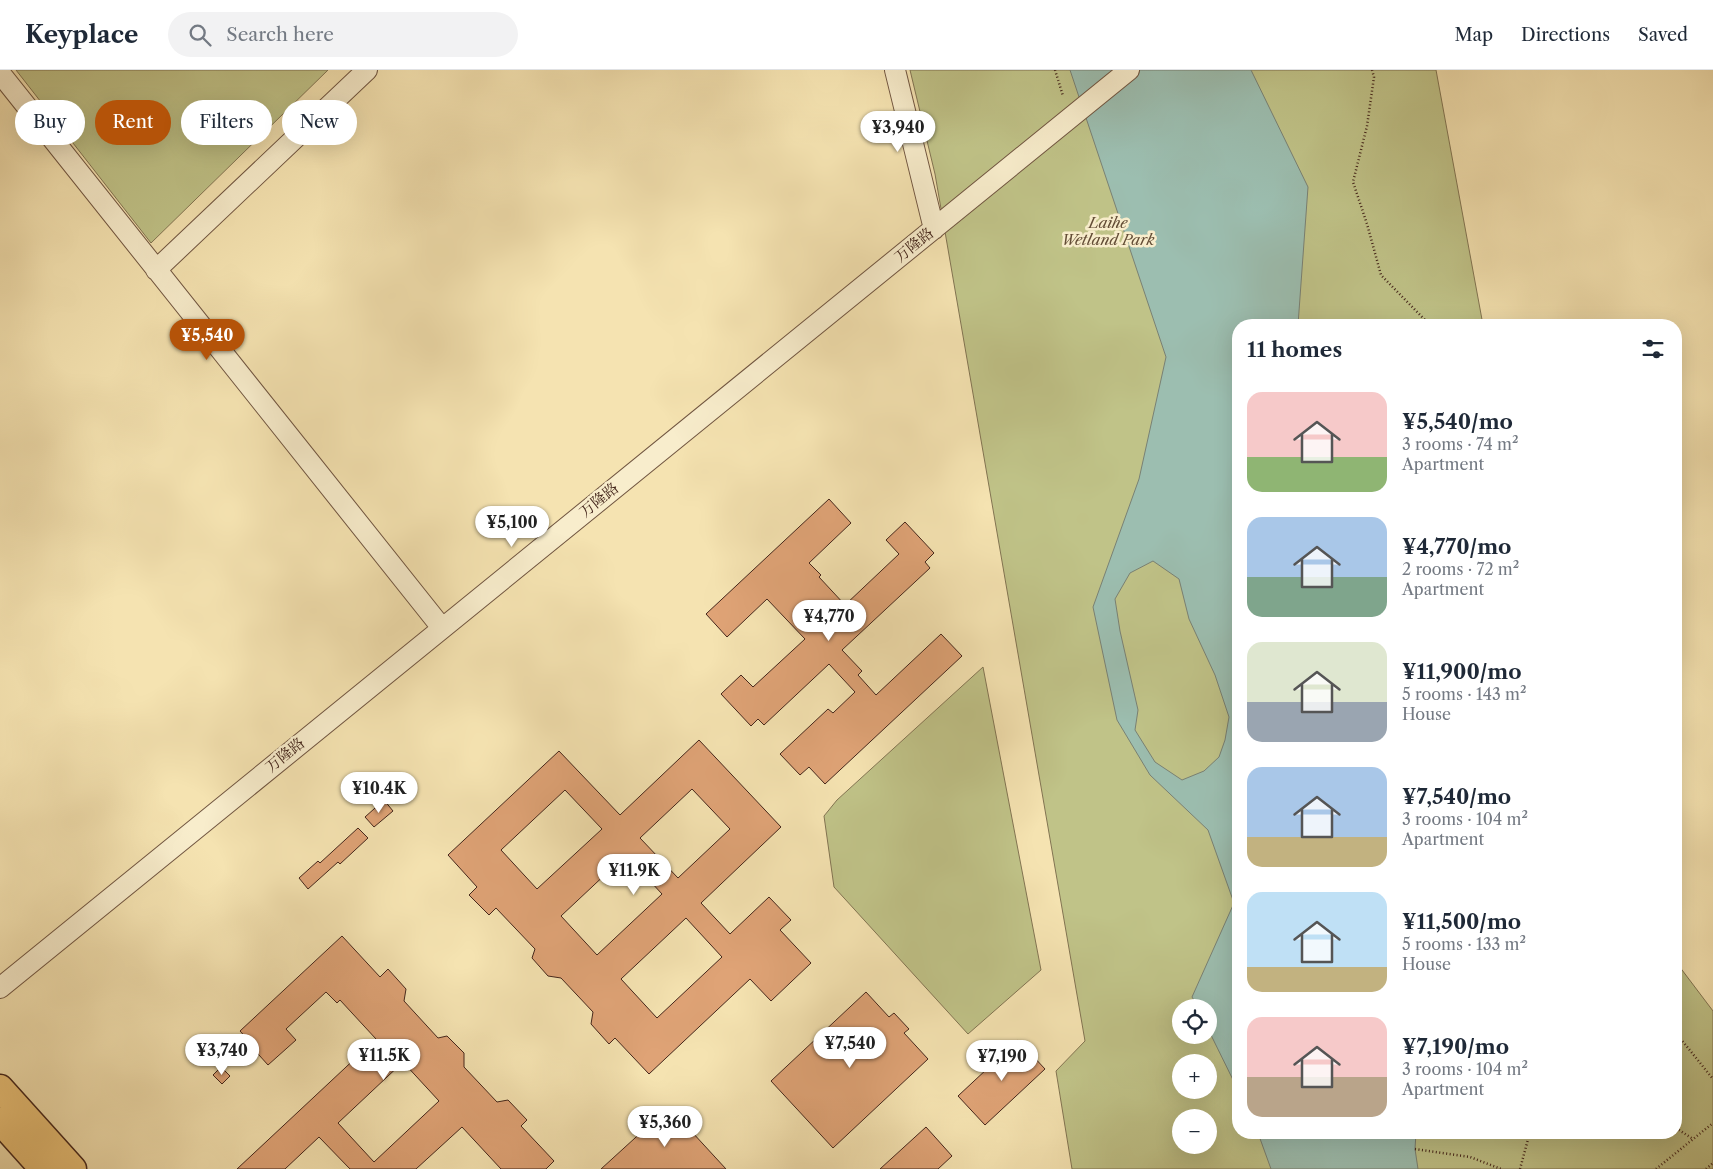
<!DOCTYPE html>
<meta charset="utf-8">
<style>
body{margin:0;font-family:"Libre Caslon Text","Noto Serif SC",serif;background:#f2f2f3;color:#1f2937;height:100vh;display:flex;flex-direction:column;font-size:19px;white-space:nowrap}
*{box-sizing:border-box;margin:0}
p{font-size:16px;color:#747a83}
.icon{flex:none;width:28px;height:28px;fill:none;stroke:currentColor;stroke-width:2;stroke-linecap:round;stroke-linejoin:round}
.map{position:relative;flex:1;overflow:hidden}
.panel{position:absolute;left:1232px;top:249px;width:450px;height:820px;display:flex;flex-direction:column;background:#fff;border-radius:20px;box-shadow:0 5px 20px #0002}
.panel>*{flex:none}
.hud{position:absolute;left:15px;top:30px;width:475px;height:45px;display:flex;gap:10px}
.buttons{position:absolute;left:1172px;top:929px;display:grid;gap:10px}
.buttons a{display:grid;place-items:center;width:45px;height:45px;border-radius:50%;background:#fff;box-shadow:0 5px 20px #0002;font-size:25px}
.price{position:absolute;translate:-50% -42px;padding:0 11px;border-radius:18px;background:#fff;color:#222;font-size:16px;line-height:32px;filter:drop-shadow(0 1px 2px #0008)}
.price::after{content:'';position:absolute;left:50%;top:30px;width:15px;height:11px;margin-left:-8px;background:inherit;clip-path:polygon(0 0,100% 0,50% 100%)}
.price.on{background:#b45309;color:#fff}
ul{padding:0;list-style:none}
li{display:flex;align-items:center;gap:15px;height:125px;padding:0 15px}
li span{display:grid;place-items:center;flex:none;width:140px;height:100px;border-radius:15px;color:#555}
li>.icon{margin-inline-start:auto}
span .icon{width:60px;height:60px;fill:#fffc;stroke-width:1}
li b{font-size:21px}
h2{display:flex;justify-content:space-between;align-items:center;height:60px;padding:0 15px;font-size:21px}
.chip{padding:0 18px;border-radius:22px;background:#fff;box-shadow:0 5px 20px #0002;font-size:18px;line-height:45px}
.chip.on{background:#b45309;color:#fff}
header{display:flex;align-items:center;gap:30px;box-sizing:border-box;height:70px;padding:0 25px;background:#fff;border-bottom:1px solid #e0e1e3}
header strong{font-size:24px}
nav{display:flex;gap:28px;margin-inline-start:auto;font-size:18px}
.search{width:350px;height:45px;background:#f2f2f3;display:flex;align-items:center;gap:12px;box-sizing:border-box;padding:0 18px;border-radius:28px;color:#747a83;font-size:19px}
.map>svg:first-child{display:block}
.green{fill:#c0c388;stroke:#827452;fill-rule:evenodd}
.water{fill:#9cbeb0;stroke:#798174;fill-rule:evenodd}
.building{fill:#dfa376;stroke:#44261b;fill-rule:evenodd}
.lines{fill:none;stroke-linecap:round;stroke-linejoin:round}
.minor-casing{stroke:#705540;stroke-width:22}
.major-casing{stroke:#44261b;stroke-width:29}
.path{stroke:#44261b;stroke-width:2.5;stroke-dasharray:1 2.5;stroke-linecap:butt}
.minor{stroke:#f8edcc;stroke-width:20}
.major{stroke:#eac278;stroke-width:26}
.labels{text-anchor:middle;stroke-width:5;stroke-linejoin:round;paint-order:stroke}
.park-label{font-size:15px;font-style:italic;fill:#634d36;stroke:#f8edcc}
.street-label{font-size:15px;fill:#44261b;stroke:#f8edcc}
</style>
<header>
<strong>Keyplace</strong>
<div class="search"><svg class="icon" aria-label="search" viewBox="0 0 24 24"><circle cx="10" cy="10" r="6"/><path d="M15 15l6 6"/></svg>Search here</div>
<nav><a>Map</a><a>Directions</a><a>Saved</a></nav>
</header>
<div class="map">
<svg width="1713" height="1099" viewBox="0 0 1713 1099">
<rect width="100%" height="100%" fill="#f5e3b1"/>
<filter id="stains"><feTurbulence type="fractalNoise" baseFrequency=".004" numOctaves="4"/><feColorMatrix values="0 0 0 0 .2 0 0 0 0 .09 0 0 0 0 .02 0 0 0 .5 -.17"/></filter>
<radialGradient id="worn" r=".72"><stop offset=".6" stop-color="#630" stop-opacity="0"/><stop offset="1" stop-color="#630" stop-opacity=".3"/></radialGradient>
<path class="green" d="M 16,0 L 328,0 L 151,173 Z
M 910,0 L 1436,0 L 1483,255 L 1239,255 L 1239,1062 L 1676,1062 L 1676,892 L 1713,941 L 1713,1099 L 1072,1099 L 1056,1001 L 1085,971 L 935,104 ZM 1181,938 L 1209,938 L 1209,965 L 1181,965 ZM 1181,992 L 1209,992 L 1209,1020 L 1181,1020 ZM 1181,1048 L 1209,1048 L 1209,1075 L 1181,1075 Z
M 983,597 L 1041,900 L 968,964 L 834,817 L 824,746 L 837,730 Z"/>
<path class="water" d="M 1070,0 L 1251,0 L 1308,117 L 1298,255 L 1239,255 L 1239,1022 L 1209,961 L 1209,938 L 1198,937 L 1192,927 L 1234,833 L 1208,760 L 1150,705 L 1117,650 L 1093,537 L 1139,409 L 1166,287 ZM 1153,491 L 1179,509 L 1189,549 L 1215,605 L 1229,647 L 1225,670 L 1219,687 L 1204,701 L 1182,710 L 1155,692 L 1135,660 L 1138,640 L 1120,561 L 1115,529 L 1130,503 Z
M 1258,1063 L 1416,1063 L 1415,1079 L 1418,1099 L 1271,1099 Z"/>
<path class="building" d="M 829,429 L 851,453 L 809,493 L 821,505 L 819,507 L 845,535 L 899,484 L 886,470 L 905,452 L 934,483 L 925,492 L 930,498 L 842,580 L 862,601 L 858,605 L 876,625 L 941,564 L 962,586 L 825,714 L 809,697 L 800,705 L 780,684 L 828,639 L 833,643 L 855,622 L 829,594 L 764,655 L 758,649 L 751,656 L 721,624 L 741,605 L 753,617 L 805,569 L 767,529 L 727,567 L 706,544 Z
M 699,670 L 781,757 L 701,833 L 730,864 L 769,827 L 791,850 L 780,860 L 811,893 L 771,931 L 750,909 L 649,1004 L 615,968 L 609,974 L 591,954 L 593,942 L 561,908 L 548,906 L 532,888 L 535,879 L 496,838 L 489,845 L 469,825 L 477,817 L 448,785 L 559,681 L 620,745 ZM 692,719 L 730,759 L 678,808 L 640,768 ZM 565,720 L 602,759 L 537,819 L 501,780 ZM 626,785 L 662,824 L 597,885 L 561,846 ZM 686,848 L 722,887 L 657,948 L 621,909 Z
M 384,730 L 393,741 L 374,757 L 365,747 Z
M 358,758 L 368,768 L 340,794 L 338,792 L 308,819 L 299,808 L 318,791 L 320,793 Z
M 342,866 L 380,907 L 388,899 L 406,919 L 404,931 L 438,968 L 447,966 L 464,983 L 464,997 L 497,1032 L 508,1030 L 527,1050 L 521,1056 L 554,1091 L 546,1099 L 501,1099 L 462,1057 L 416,1099 L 350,1099 L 319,1067 L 285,1099 L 237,1099 L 376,969 L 340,930 L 337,933 L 326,922 L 286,959 L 296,970 L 268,995 L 250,975 L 251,973 L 240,961 ZM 403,992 L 439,1031 L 374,1092 L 338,1053 Z
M 866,922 L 889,947 L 894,943 L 909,959 L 904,963 L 928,989 L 833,1078 L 771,1011 Z
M 1018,970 L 1045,999 L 985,1055 L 958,1026 Z
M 221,997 L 230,1006 L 222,1014 L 213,1005 Z
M 669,1037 L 726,1099 L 601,1099 Z
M 926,1057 L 952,1086 L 938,1099 L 880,1099 Z"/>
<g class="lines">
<defs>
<path id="minor" d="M 895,0 L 934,159
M 0,3 L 442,558
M 156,200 L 367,0
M 0,918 L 1129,0"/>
<path id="major" d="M 0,1018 L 73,1099
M 0,1051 L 43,1099"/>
</defs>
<use href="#minor" class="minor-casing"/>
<use href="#major" class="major-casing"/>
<path class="path" d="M 1055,0 L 1063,26
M 1372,0 L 1374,7 L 1367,56 L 1353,112 L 1367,154 L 1381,205 L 1430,255
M 1676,963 L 1713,1009
M 1676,1058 L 1693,1069
M 1415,1079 L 1470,1087 L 1501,1099
M 1520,1099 L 1530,1062
M 1656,1099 L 1713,1053
M 1706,1099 L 1713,1093"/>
<use href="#minor" class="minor"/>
<use href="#major" class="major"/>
</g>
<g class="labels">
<g class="park-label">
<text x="1108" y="158">Laihe<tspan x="1108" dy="17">Wetland Park</tspan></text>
</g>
<g class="street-label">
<text transform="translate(914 175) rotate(-39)" y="5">万隆路</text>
<text transform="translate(599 430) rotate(-39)" y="5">万隆路</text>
<text transform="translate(285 685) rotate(-39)" y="5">万隆路</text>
</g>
</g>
<rect width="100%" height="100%" filter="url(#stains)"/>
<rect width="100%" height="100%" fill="url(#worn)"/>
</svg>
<div class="buttons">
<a><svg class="icon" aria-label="locate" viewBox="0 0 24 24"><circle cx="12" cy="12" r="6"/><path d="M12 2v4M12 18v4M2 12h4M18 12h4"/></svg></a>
<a>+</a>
<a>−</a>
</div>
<b class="price" style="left:898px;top:83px">¥3,940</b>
<b class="price on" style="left:207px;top:291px">¥5,540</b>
<b class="price" style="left:512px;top:478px">¥5,100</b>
<b class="price" style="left:829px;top:572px">¥4,770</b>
<b class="price" style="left:379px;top:744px">¥10.4K</b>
<b class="price" style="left:634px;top:826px">¥11.9K</b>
<b class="price" style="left:850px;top:999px">¥7,540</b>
<b class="price" style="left:222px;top:1006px">¥3,740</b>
<b class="price" style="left:384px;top:1011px">¥11.5K</b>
<b class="price" style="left:1002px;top:1012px">¥7,190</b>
<b class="price" style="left:665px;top:1078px">¥5,360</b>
<div class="hud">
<a class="chip">Buy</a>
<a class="chip on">Rent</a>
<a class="chip">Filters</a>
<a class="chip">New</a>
</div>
<section class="panel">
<h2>11 homes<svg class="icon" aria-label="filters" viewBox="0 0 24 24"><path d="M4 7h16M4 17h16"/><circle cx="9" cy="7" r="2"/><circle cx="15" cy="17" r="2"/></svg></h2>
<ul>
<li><span style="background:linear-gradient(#f6c9c9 65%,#8fb573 0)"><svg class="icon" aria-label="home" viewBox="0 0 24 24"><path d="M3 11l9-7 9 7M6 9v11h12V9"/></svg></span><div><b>¥5,540/mo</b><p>3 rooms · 74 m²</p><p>Apartment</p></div></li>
<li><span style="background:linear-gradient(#a9c7e8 60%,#7fa58c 0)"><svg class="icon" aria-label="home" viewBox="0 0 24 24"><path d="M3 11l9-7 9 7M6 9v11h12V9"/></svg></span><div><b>¥4,770/mo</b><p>2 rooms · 72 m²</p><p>Apartment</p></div></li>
<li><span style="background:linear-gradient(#dfe7d0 60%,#9aa5b1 0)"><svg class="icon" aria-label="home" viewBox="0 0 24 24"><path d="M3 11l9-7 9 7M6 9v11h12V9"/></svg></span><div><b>¥11,900/mo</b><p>5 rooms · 143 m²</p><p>House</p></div></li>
<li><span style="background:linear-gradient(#a9c7e8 70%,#c2b280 0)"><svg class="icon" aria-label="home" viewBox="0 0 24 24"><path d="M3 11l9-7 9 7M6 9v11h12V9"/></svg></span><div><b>¥7,540/mo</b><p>3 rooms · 104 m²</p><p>Apartment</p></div></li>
<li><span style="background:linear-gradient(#bfe0f5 75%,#c2b280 0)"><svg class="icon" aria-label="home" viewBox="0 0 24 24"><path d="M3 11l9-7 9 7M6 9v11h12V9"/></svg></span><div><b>¥11,500/mo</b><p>5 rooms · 133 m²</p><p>House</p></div></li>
<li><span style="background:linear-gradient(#f6c9c9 60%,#b9a48a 0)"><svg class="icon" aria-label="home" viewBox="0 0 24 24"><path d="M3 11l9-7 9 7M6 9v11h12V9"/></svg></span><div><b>¥7,190/mo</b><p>3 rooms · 104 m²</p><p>Apartment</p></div></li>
</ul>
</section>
</div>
